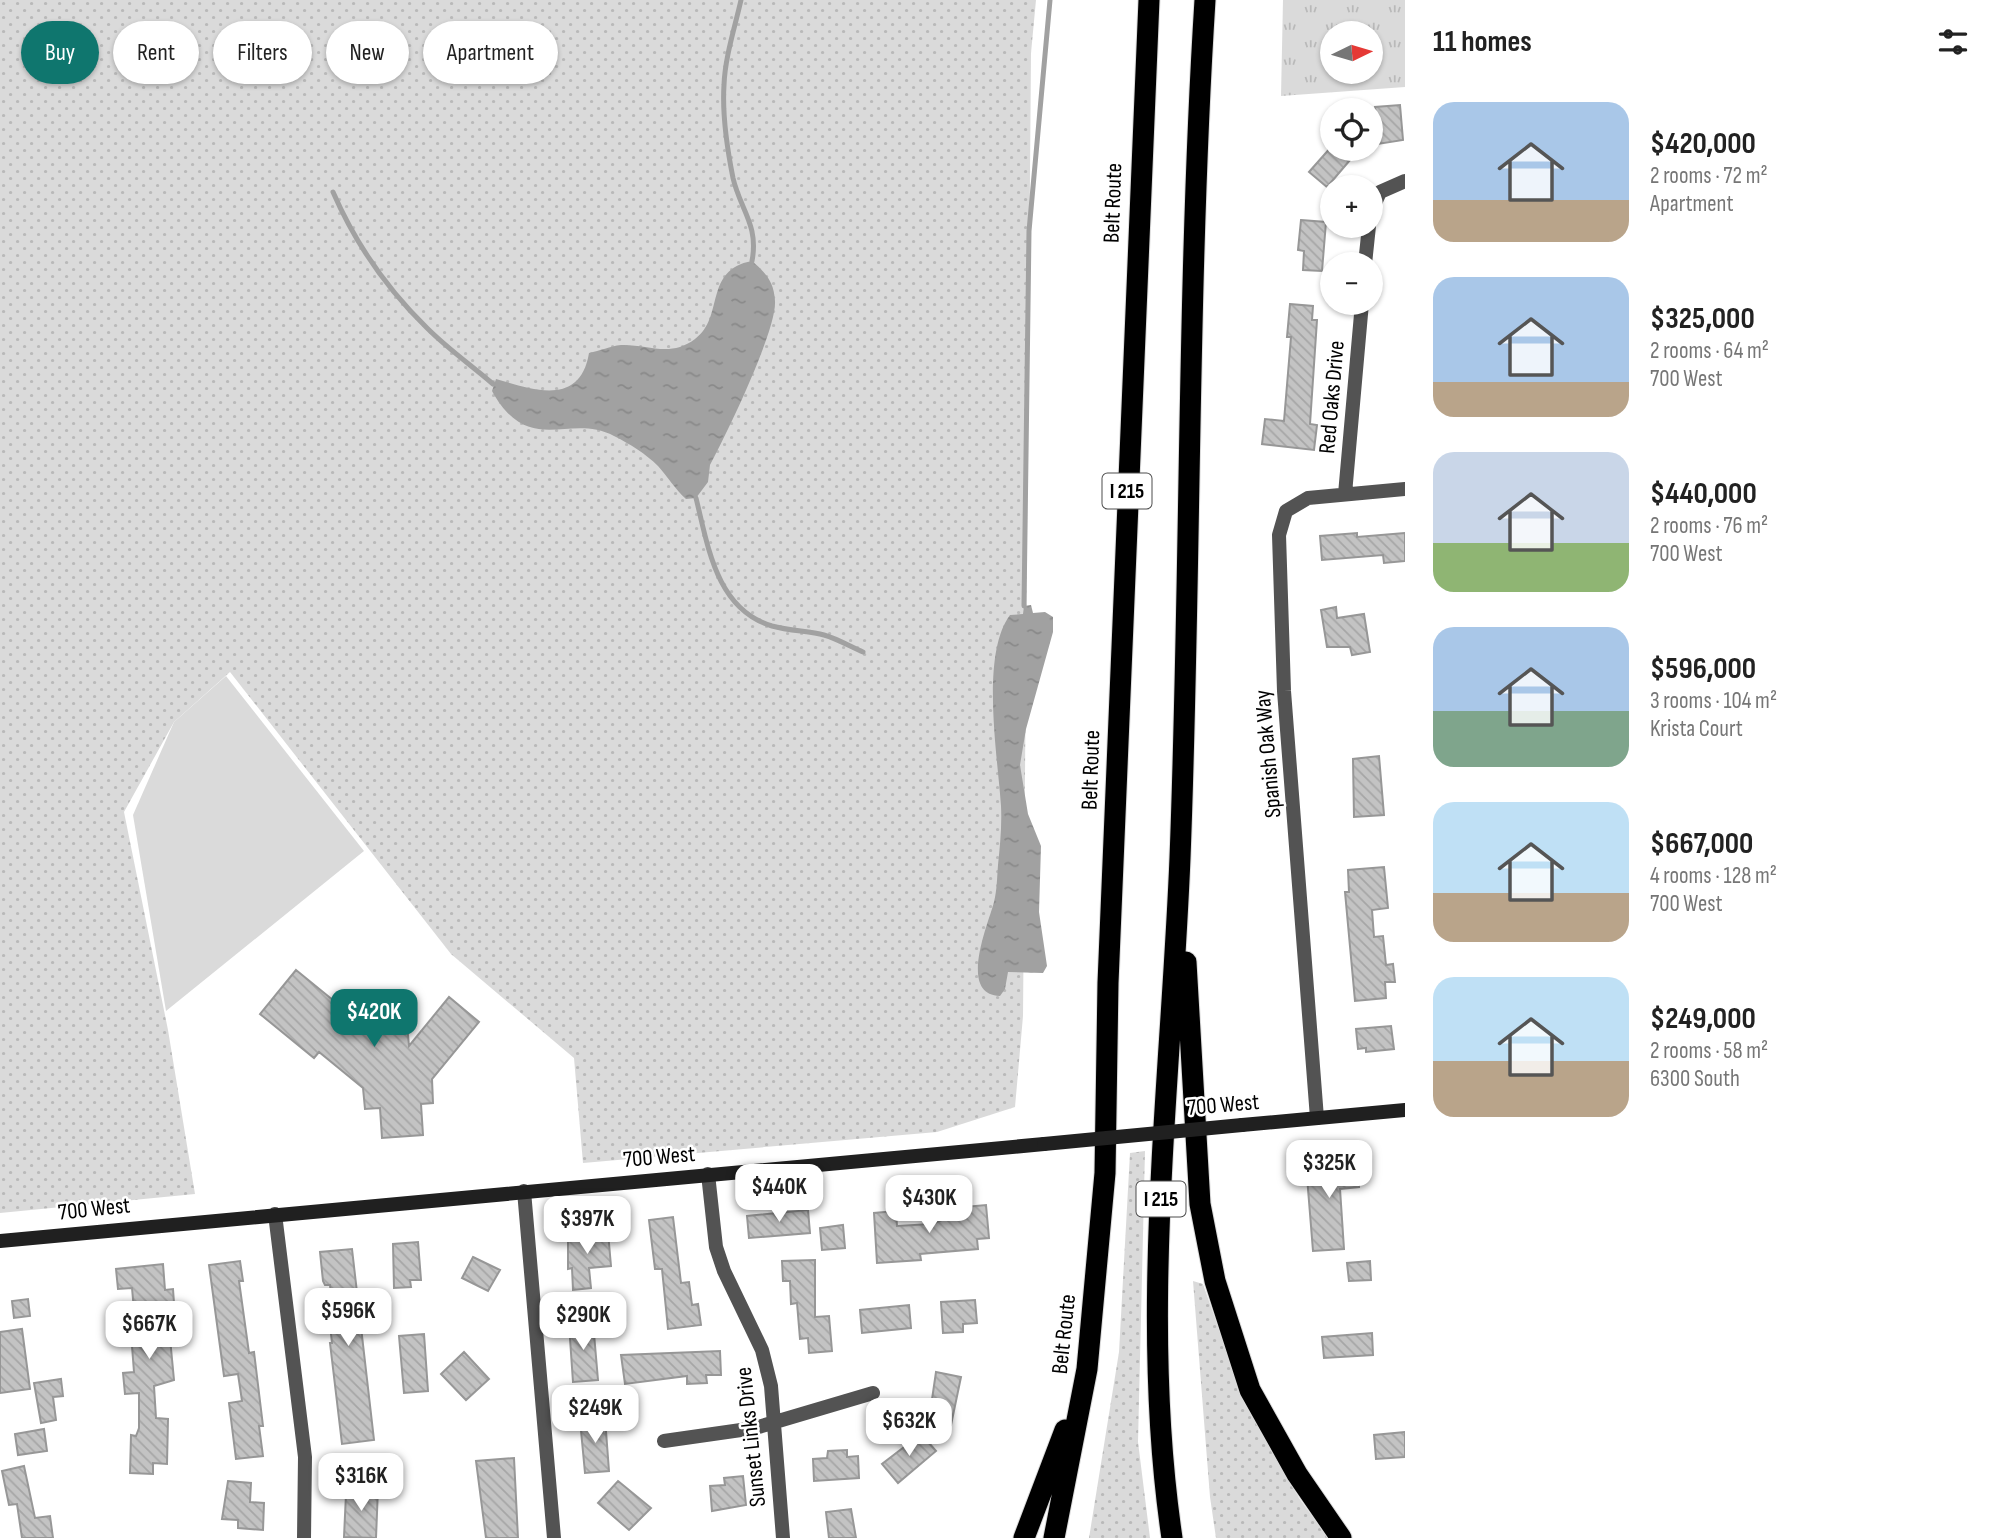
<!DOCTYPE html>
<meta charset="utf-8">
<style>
body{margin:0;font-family:"Sofia Sans Condensed",sans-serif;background:#f2f2f2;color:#222;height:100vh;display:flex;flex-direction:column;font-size:26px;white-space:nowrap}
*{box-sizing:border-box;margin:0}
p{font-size:23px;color:#767676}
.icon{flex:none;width:38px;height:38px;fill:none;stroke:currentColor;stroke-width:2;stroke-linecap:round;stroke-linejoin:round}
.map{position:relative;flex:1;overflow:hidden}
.details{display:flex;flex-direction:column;background:#fff;width:595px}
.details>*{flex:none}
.top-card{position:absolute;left:21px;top:21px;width:665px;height:63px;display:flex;gap:14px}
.needle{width:46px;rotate:85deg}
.buttons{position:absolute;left:1320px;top:21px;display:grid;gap:14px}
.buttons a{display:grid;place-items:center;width:63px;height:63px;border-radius:50%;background:#fff;box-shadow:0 2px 5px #0004;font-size:35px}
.price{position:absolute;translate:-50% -60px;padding:0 16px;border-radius:14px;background:#fff;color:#222;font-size:23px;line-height:46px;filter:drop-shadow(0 2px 4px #0008)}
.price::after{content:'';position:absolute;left:50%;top:42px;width:21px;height:16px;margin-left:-10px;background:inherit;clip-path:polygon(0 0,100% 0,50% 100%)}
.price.active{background:#0f766e;color:#fff}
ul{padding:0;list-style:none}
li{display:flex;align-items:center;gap:21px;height:175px;padding:0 28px}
li span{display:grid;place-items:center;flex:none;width:196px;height:140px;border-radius:21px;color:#555}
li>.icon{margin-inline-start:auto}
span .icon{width:84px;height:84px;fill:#fffc;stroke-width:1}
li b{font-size:30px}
h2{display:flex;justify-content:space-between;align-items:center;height:84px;padding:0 28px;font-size:30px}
.chip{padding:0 24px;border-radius:32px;background:#fff;box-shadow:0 2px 5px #0004;font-size:24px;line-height:63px}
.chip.active{background:#0f766e;color:#fff}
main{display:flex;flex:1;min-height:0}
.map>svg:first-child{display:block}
.grass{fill:url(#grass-dots)}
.park{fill:url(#park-tufts);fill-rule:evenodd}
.pitch{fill:#dadada}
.water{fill:url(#water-ripples)}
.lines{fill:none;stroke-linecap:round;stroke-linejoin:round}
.stream{stroke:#a1a1a1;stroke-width:5}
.building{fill:url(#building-back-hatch);stroke:#979797;stroke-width:2}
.highway-casing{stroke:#dbdbdb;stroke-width:23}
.street{stroke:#535353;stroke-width:14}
.secondary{stroke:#202020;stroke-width:14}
.highway{stroke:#000;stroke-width:21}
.secondary-bridge{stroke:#202020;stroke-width:14}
.labels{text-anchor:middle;stroke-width:5;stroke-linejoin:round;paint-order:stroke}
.shield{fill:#fff;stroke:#4c4c4c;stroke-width:2}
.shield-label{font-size:21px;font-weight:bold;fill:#000}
.street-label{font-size:23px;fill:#000;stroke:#fff}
</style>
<main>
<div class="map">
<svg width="1405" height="1538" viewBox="0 0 1405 1538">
<defs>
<pattern id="grass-dots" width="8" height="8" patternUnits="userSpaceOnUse" patternTransform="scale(1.75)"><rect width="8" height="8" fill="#dadada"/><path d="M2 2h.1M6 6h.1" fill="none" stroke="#b9b9b9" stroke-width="1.8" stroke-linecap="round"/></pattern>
<pattern id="park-tufts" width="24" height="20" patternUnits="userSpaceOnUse" patternTransform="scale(1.75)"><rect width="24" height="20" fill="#dadada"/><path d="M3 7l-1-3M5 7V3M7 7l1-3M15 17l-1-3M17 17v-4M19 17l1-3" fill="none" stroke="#b9b9b9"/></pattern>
<pattern id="water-ripples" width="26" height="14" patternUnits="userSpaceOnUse" patternTransform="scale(1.75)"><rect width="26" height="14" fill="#a1a1a1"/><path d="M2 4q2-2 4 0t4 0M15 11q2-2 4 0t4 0" fill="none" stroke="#898989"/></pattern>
<pattern id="building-back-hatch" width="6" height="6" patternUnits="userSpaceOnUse" patternTransform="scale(1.75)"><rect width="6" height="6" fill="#c3c3c3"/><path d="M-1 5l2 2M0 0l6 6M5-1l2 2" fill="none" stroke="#a6a6a6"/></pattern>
</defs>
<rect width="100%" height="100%" fill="#fff"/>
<path class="grass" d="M 0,0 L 1036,0 L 1031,53 L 1023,1016 L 1015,1107 L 937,1132 L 583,1163 L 574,1058 L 451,954 L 230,672 L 174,722 L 124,812 L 168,1030 L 195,1194 L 0,1213 Z
M 1145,1151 L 1138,1442 L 1150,1538 L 1089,1538 L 1119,1352 L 1130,1153 Z
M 1193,1281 L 1203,1284 L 1245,1404 L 1299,1498 L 1328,1538 L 1216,1538 L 1210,1497 Z"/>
<path class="park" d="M 1283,0 L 1405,0 L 1405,87 L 1281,96 ZM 1332,33 L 1370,33 L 1370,72 L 1332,72 Z"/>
<path class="pitch" d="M 226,676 L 364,851 L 166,1011 L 133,815 L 174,722 Z"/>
<path class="water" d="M 752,261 C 766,273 774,282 775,301 C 777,330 726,435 710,465 L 708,482 L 696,498 L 686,499 C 675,489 668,477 658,466 C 646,454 630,444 614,436 C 569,412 529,458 492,391 L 496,379 C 531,389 580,408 589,353 C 600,351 610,346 621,345 C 648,344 670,358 695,339 C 725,317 703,270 752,261 Z
M 1031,605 L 1033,613 L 1045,612 L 1053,617 L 1053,632 L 1026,729 L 1020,765 L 1028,814 L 1041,846 L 1039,912 L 1047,966 L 1043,973 L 1008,972 L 1005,989 L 1000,996 C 957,995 989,922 994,902 C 997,890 997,878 998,865 C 1000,845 1002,826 1001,806 C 998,758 980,655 1010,615 L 1023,614 L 1024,606 Z"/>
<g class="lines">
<path class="stream" d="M 741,0 C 735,27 725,57 724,85 C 722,116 727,148 733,178 C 740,209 759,225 752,261
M 333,192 C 356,245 386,288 427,328 C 448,349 471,365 493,384
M 696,498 C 708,546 716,609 772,626 C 790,631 809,631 824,635 C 838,639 851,647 863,652
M 1024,606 L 1029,231 L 1050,0"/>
</g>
<path class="building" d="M 1400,105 L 1403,140 L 1378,144 L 1377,141 L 1370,141 L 1370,115 L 1376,115 L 1375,107 Z
M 1332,146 L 1332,149 L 1337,149 L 1350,160 L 1327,187 L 1309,172 Z
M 1301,220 L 1326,222 L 1322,271 L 1303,270 L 1304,251 L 1298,250 Z
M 1290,304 L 1313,306 L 1312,320 L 1317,320 L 1310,424 L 1317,425 L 1314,450 L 1262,444 L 1265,419 L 1284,421 L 1291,337 L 1287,337 Z
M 1357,533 L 1357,537 L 1405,533 L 1405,561 L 1384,563 L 1383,555 L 1322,560 L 1320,536 Z
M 1336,607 L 1337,618 L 1364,614 L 1370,652 L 1352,655 L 1350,647 L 1327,647 L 1321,610 Z
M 1379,756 L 1384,815 L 1354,817 L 1353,759 Z
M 1384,867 L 1388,908 L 1372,910 L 1374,937 L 1383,936 L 1386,965 L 1393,964 L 1395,982 L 1385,982 L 1386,998 L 1355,1001 L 1345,892 L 1349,892 L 1348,870 Z
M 296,970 L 377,1036 L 375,1004 L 405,1002 L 409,1046 L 449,997 L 479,1022 L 432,1079 L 433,1103 L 421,1104 L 423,1135 L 382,1138 L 380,1108 L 365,1109 L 363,1088 L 319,1052 L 314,1058 L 260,1014 Z
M 1391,1026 L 1394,1049 L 1366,1052 L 1366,1048 L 1358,1049 L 1356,1029 Z
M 1356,1157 L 1359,1187 L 1340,1189 L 1344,1249 L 1313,1251 L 1306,1164 Z
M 986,1205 L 989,1238 L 977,1239 L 978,1249 L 920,1254 L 921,1260 L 877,1263 L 874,1213 L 896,1211 L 897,1226 L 932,1224 L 949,1217 L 949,1214 L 955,1213 L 954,1208 Z
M 808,1210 L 810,1233 L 749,1238 L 747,1216 Z
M 673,1217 L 681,1283 L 689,1282 L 692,1305 L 698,1304 L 701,1325 L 668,1329 L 662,1269 L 655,1269 L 649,1220 Z
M 843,1225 L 845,1248 L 822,1250 L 820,1228 Z
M 608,1232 L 611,1266 L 589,1268 L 591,1288 L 573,1290 L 572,1268 L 568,1269 L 568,1235 Z
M 418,1242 L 421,1280 L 410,1280 L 411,1287 L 394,1288 L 393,1244 Z
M 352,1249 L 374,1440 L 342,1444 L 330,1343 L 332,1343 L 329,1316 L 333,1315 L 330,1285 L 325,1285 L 323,1281 L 320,1252 Z
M 473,1257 L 500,1270 L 488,1291 L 462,1278 Z
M 815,1260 L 815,1317 L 829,1316 L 832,1351 L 809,1353 L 808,1338 L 800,1339 L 797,1303 L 791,1304 L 790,1281 L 783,1281 L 782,1261 Z
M 240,1261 L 243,1281 L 239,1281 L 249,1353 L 254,1352 L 263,1426 L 259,1426 L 263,1456 L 236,1459 L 229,1403 L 242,1401 L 238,1374 L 224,1376 L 209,1265 Z
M 1370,1261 L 1371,1280 L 1349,1281 L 1347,1263 Z
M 163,1264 L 165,1290 L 173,1289 L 175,1317 L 168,1317 L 174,1380 L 154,1386 L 156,1418 L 168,1419 L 167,1464 L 153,1463 L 153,1474 L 130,1473 L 131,1435 L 136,1436 L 139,1428 L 139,1393 L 125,1394 L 123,1373 L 134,1372 L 131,1333 L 136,1333 L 132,1288 L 118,1289 L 116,1269 Z
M 28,1299 L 30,1316 L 14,1318 L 12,1301 Z
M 975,1300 L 977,1323 L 963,1324 L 963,1332 L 943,1333 L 941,1302 Z
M 909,1305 L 911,1328 L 862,1333 L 860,1310 Z
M 593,1322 L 598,1380 L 573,1382 L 569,1324 Z
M 22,1329 L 30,1389 L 0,1393 L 0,1332 Z
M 1372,1333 L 1373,1355 L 1324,1358 L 1322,1337 Z
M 424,1334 L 428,1391 L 404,1393 L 399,1336 Z
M 720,1351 L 721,1375 L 706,1375 L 707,1383 L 687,1384 L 687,1376 L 625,1384 L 621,1355 Z
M 464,1352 L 489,1379 L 466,1400 L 441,1374 Z
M 936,1372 L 961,1377 L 951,1425 L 929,1420 Z
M 61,1379 L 63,1396 L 53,1397 L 56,1420 L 41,1423 L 34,1383 Z
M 605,1418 L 609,1471 L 585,1473 L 580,1420 Z
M 44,1429 L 47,1451 L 18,1455 L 15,1434 Z
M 1405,1432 L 1405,1457 L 1376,1459 L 1374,1435 Z
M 921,1434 L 936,1451 L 898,1483 L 882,1464 Z
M 847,1450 L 847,1457 L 858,1456 L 859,1478 L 814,1481 L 813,1459 L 827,1458 L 828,1451 Z
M 514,1458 L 518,1538 L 486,1538 L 476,1461 Z
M 24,1466 L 35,1518 L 50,1516 L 53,1538 L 22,1538 L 17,1504 L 9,1505 L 2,1471 Z
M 743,1476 L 746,1505 L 712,1511 L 710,1486 L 725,1485 L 724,1478 Z
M 228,1481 L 251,1483 L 250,1502 L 264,1503 L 263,1530 L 238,1528 L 238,1520 L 222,1519 Z
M 618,1481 L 651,1508 L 629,1530 L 598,1503 Z
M 352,1487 L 378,1488 L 376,1538 L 344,1537 L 346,1494 L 351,1494 Z
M 851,1509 L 856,1538 L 829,1538 L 826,1512 Z"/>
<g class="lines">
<defs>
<path id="highway" d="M 1186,962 L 1200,1204 L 1215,1281 L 1250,1390 L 1297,1474 L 1341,1538
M 1024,1538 L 1065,1430
M 1054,1538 L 1087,1369 L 1105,1173 L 1108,983 L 1149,0
M 1172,1538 C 1139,1317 1171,1081 1180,858 C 1191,573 1187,286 1205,0"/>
</defs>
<use href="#highway" class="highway-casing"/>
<path class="street" d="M 1370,214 L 1380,192 L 1405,181
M 1365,264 L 1369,226
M 1345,494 L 1362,303
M 1317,1118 L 1284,691 L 1279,535 L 1286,511 L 1308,498 L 1405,489
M 708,1174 L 716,1247 L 724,1271 L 762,1350 L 771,1386 L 783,1538
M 524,1191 L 554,1538
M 275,1214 L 305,1457 L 304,1538
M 664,1441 L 755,1428 L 873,1393"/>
<path class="secondary" d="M 1242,1125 L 1405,1110
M 0,1241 L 1044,1144"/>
<use href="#highway" class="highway"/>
<path class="secondary-bridge" d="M 1044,1144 L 1242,1125"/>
</g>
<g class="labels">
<g class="shield">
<rect x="1102.5" y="473.5" width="49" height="35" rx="5"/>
<rect x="1136.5" y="1181.5" width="49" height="35" rx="5"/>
</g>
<g class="shield-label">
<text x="1127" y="498">I 215</text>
<text x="1161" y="1206">I 215</text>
</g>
<g class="street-label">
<text transform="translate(1112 203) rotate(-88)" y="8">Belt Route</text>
<text transform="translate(1331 397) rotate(-85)" y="8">Red Oaks Drive</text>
<text transform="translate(1267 754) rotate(-95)" y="8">Spanish Oak Way</text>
<text transform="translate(1090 770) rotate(-88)" y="8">Belt Route</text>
<text transform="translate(1223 1104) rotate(-5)" y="8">700 West</text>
<text transform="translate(659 1156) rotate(-5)" y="8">700 West</text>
<text transform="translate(94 1208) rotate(-6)" y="8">700 West</text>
<text transform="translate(1063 1334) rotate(-84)" y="8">Belt Route</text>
<text transform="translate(750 1437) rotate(-96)" y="8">Sunset Links Drive</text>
</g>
</g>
</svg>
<div class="buttons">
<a><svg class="needle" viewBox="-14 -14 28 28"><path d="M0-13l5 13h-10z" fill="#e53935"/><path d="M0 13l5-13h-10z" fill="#767676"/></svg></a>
<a><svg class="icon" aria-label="locate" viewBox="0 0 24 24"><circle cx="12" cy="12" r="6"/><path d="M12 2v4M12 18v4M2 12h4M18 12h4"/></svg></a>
<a>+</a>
<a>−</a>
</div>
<b class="price active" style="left:374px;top:1049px">$420K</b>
<b class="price" style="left:1329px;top:1200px">$325K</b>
<b class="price" style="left:779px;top:1224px">$440K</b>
<b class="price" style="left:929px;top:1235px">$430K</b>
<b class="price" style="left:587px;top:1256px">$397K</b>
<b class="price" style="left:348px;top:1348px">$596K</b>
<b class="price" style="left:583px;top:1352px">$290K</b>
<b class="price" style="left:149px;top:1361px">$667K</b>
<b class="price" style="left:595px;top:1445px">$249K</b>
<b class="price" style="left:909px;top:1458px">$632K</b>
<b class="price" style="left:361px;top:1513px">$316K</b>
<div class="top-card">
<a class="chip active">Buy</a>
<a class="chip">Rent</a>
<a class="chip">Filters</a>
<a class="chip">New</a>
<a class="chip">Apartment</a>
</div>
</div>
<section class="details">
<h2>11 homes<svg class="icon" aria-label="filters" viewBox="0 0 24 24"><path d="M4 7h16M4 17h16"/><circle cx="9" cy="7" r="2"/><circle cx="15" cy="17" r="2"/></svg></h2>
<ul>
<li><span style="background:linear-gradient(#a9c7e8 70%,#b9a48a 0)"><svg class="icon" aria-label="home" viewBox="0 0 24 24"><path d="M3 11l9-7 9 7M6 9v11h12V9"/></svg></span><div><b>$420,000</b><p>2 rooms · 72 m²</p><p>Apartment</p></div></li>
<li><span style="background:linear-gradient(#a9c7e8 75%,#b9a48a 0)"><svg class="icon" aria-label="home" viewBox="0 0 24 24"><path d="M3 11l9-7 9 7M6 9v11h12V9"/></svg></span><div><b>$325,000</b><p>2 rooms · 64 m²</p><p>700 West</p></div></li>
<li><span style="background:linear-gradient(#c9d6e8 65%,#8fb573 0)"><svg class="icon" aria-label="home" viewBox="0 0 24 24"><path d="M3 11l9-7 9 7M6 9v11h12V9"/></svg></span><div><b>$440,000</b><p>2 rooms · 76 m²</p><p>700 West</p></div></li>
<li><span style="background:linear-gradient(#a9c7e8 60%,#7fa58c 0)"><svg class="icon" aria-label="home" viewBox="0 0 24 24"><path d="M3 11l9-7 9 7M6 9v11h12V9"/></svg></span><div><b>$596,000</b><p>3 rooms · 104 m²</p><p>Krista Court</p></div></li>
<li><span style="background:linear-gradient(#bfe0f5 65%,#b9a48a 0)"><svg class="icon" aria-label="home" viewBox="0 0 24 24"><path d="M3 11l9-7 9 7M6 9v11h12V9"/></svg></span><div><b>$667,000</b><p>4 rooms · 128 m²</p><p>700 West</p></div></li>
<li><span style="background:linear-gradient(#bfe0f5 60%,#b9a48a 0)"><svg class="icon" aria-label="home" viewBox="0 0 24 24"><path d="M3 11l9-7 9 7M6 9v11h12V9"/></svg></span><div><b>$249,000</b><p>2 rooms · 58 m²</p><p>6300 South</p></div></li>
</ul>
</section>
</main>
